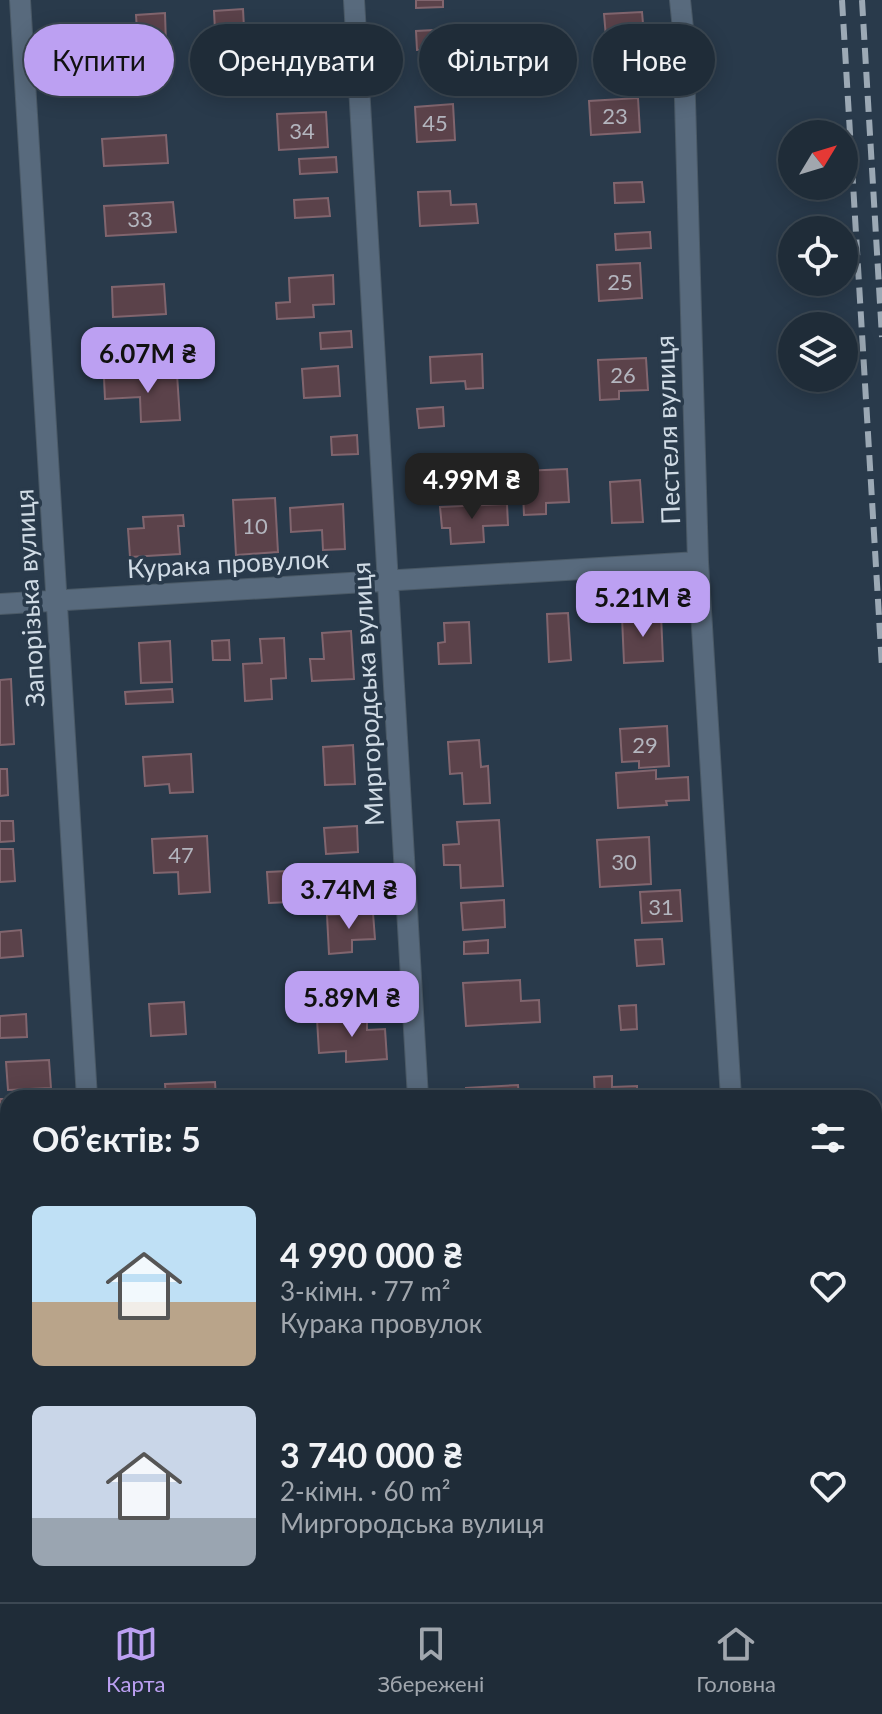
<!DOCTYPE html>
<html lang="uk">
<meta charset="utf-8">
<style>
body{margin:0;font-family:Lato,sans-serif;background:#273440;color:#f1f3f6;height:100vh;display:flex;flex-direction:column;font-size:30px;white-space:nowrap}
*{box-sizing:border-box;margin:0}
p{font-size:26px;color:#a1a7ae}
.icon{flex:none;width:44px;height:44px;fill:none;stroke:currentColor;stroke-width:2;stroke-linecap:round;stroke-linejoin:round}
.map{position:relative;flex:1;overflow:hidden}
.details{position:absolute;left:0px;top:1090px;width:882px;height:512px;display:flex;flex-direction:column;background:#1f2c38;border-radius:24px 24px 0 0;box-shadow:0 4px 20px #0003,0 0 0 2px #3c4853}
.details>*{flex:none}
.guide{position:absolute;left:24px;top:24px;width:834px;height:72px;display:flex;gap:16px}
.needle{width:52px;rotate:52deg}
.controls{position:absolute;left:778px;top:120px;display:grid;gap:16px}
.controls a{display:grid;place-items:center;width:80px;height:80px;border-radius:50%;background:#1f2c38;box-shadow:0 4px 20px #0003,0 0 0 2px #3c4853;font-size:40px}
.price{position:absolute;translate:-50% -68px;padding:0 18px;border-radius:16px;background:#bca0f2;color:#111;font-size:26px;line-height:52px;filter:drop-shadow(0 2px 4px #0008)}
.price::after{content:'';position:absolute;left:50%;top:48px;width:24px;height:18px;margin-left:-12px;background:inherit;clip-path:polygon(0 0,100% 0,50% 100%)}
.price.on{background:#222;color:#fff}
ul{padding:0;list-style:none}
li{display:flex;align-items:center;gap:24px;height:200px;padding:0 32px}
li span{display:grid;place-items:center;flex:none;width:224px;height:160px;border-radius:12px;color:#555}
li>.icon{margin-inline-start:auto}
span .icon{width:96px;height:96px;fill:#fffc;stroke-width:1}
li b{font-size:34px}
h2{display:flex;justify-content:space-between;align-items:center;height:96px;padding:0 32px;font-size:34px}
.pill{padding:0 28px;border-radius:36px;background:#1f2c38;box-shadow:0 4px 20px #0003,0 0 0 2px #3c4853;font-size:28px;line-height:72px}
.pill.on{background:#bca0f2;color:#111}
.dock{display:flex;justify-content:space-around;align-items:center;height:112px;border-top:2px solid #3c4853;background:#1f2c38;font-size:22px;color:#a1a7ae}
.dock a{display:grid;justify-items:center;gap:4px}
.dock .on{color:#bca0f2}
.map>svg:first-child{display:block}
.building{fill:#5b424a;stroke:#81656e;stroke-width:2}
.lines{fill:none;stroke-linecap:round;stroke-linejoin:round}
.minor-casing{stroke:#4a5966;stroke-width:22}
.minor{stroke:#586a7d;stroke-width:20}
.rail{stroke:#9ca9b5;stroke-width:6;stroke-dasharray:16 8;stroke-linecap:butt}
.labels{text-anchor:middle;stroke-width:7;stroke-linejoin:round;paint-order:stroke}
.number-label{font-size:22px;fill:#b3b5be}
.street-label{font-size:26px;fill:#d0dbe5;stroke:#293a4b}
</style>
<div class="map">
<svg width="882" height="1602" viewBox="0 0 882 1602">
<rect width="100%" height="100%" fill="#293a4b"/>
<path class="building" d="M 416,0 L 443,0 L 443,7 L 416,8 Z
M 243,9 L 245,47 L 216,49 L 214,11 Z
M 642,12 L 644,35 L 606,37 L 604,14 Z
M 165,13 L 166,45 L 138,47 L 136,15 Z
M 454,29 L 456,47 L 417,50 L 416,31 Z
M 638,98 L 640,132 L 591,135 L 589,101 Z
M 453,104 L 455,140 L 417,142 L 415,107 Z
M 326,112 L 328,147 L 279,150 L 277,114 Z
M 166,135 L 168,163 L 104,166 L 102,139 Z
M 336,157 L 337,172 L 300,174 L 299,159 Z
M 642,182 L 644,202 L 615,203 L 614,183 Z
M 450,191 L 451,205 L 476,204 L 478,223 L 420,226 L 418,192 Z
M 328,198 L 330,216 L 295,218 L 294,200 Z
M 173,202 L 176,232 L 106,236 L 104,206 Z
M 650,232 L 651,248 L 616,250 L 615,234 Z
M 640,263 L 642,298 L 599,301 L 597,265 Z
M 333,275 L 334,304 L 313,305 L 314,317 L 277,319 L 276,303 L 290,302 L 289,278 Z
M 164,284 L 166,314 L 113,317 L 112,287 Z
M 351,331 L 352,347 L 321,349 L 320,333 Z
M 152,334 L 153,358 L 110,361 L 108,337 Z
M 482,354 L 483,388 L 466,389 L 465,381 L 431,383 L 430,357 Z
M 646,358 L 648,390 L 619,391 L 619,399 L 600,400 L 598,360 Z
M 338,366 L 340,396 L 304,398 L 302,369 Z
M 177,374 L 180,420 L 141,422 L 140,397 L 105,399 L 104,378 Z
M 443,407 L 444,426 L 419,428 L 417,409 Z
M 357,435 L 358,454 L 332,455 L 331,437 Z
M 567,469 L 569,502 L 546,503 L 546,514 L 524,515 L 522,471 Z
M 640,480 L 643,522 L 612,523 L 610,482 Z
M 275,498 L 278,552 L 236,555 L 233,500 Z
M 343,504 L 345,549 L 323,550 L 322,530 L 291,532 L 290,508 Z
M 507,504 L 508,525 L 483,526 L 484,542 L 451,544 L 450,528 L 442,528 L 440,507 Z
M 183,515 L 184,526 L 178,526 L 180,554 L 130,557 L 128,529 L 144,528 L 143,517 Z
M 568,613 L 571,660 L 549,662 L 547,614 Z
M 661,614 L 663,661 L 624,663 L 622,617 Z
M 469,622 L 471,663 L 439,664 L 438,643 L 445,642 L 444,623 Z
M 351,631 L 354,679 L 312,681 L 310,659 L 324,659 L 322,633 Z
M 284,638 L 286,678 L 271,679 L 272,699 L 245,701 L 243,664 L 262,663 L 260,639 Z
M 229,640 L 230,660 L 213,660 L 212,641 Z
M 170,641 L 172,682 L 141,683 L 139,643 Z
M 11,679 L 14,744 L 0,745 L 0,680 Z
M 172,689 L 173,702 L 126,704 L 125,692 Z
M 667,726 L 669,766 L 639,768 L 639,761 L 622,762 L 620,729 Z
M 479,740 L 481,767 L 488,766 L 490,803 L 464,804 L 462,773 L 450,774 L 448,742 Z
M 353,745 L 355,784 L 325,785 L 323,747 Z
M 191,754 L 193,792 L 170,793 L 169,784 L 145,786 L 143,757 Z
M 0,769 L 7,769 L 8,795 L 0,796 Z
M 656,770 L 656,779 L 688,777 L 689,800 L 666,801 L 667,805 L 618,808 L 616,773 Z
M 499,820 L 503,886 L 461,888 L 460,865 L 444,865 L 443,845 L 459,844 L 457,822 Z
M 0,821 L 13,821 L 14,841 L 0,842 Z
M 357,826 L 358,852 L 326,854 L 324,828 Z
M 207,836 L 210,892 L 179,894 L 178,872 L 154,873 L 152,839 Z
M 649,837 L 651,884 L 600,887 L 597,840 Z
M 0,849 L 13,849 L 15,881 L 0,882 Z
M 310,870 L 312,901 L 269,903 L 267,872 Z
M 680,890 L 682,921 L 642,923 L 640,892 Z
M 504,900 L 505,927 L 463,930 L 461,903 Z
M 373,913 L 375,939 L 352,940 L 352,952 L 329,954 L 327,915 Z
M 21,930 L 23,956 L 0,958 L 0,932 Z
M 662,939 L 664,964 L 637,966 L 635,940 Z
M 488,940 L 488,953 L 464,954 L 464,942 Z
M 520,980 L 521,1001 L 539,1000 L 540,1022 L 466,1026 L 463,983 Z
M 184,1002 L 186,1034 L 151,1036 L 149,1004 Z
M 636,1005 L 637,1029 L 621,1030 L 619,1006 Z
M 26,1014 L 27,1037 L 0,1038 L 0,1016 Z
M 367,1017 L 367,1030 L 385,1029 L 387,1059 L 346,1062 L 346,1051 L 319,1053 L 317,1019 Z
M 49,1060 L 51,1088 L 8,1090 L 6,1062 Z
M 612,1076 L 612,1087 L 637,1086 L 637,1098 L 595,1098 L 594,1077 Z
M 215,1082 L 216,1098 L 166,1098 L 165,1084 Z
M 518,1085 L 519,1098 L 466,1098 L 466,1088 Z
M 371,1091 L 371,1098 L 322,1098 L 322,1094 Z
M 0,1099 L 8,1099 L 8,1138 L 0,1139 Z
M 0,1174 L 8,1174 L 8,1222 L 0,1222 Z
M 8,1258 L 8,1322 L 0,1322 L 0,1259 Z
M 8,1341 L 8,1381 L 0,1381 L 0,1342 Z
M 0,1425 L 8,1425 L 8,1469 L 0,1469 Z"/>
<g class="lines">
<defs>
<path id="minor" d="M 20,0 L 87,1098
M 354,0 L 418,1098
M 680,0 L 683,29 L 698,562 L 731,1098
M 0,604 L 698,562
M 117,1594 L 118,1602
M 446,1594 L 447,1602
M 773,1594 L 774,1602"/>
</defs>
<use href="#minor" class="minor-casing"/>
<use href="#minor" class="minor"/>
<path class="rail" d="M 842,0 L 882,667
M 862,0 L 882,337
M 881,1602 L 882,1599"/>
</g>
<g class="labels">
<g class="number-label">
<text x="615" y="124">23</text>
<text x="435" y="131">45</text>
<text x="302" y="139">34</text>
<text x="140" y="227">33</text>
<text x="620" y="290">25</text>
<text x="623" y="383">26</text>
<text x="255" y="534">10</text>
<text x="645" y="753">29</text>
<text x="181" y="863">47</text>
<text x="624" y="870">30</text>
<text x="661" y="915">31</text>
</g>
<g class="street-label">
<text transform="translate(668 430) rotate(-92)" y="9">Пестеля вулиця</text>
<text transform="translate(228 564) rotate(-3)" y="9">Курака провулок</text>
<text transform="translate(30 598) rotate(-93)" y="9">Запорізька вулиця</text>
<text transform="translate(368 694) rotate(-93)" y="9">Миргородська вулиця</text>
</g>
</g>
</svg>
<div class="controls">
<a><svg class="needle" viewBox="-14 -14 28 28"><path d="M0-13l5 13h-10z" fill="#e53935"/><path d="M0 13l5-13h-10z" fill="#a1a7ae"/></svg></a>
<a><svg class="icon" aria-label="locate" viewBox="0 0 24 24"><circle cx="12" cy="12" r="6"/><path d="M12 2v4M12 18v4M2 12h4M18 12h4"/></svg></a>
<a><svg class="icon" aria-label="layers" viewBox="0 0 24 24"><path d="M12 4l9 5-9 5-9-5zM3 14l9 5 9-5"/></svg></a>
</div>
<b class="price" style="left:148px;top:395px">6.07M ₴</b>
<b class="price on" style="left:472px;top:521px">4.99M ₴</b>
<b class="price" style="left:643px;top:639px">5.21M ₴</b>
<b class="price" style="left:349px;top:931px">3.74M ₴</b>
<b class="price" style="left:352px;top:1039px">5.89M ₴</b>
<div class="guide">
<a class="pill on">Купити</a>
<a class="pill">Орендувати</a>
<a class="pill">Фільтри</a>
<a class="pill">Нове</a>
</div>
<section class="details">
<h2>Об’єктів: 5<svg class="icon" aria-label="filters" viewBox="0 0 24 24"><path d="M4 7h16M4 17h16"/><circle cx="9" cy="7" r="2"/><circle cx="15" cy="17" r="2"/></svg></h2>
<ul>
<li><span style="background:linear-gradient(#bfe0f5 60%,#b9a48a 0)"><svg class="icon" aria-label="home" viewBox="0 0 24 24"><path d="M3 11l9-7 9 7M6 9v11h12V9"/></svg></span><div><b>4 990 000 ₴</b><p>3-кімн. · 77 m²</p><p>Курака провулок</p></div><svg class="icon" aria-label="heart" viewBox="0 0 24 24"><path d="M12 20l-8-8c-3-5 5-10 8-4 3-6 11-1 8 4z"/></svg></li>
<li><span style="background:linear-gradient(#c9d6e8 70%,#9aa5b1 0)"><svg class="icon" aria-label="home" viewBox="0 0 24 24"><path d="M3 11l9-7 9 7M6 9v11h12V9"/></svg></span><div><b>3 740 000 ₴</b><p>2-кімн. · 60 m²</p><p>Миргородська вулиця</p></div><svg class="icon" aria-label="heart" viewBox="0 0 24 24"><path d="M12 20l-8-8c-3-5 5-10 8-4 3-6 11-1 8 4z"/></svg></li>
</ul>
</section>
</div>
<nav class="dock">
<a class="on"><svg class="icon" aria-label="map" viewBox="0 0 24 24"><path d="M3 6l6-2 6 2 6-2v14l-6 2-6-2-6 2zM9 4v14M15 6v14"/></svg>Карта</a>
<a><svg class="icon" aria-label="saved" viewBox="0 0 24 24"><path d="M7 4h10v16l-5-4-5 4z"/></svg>Збережені</a>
<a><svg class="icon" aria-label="home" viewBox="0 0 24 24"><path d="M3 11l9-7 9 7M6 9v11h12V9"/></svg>Головна</a>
</nav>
